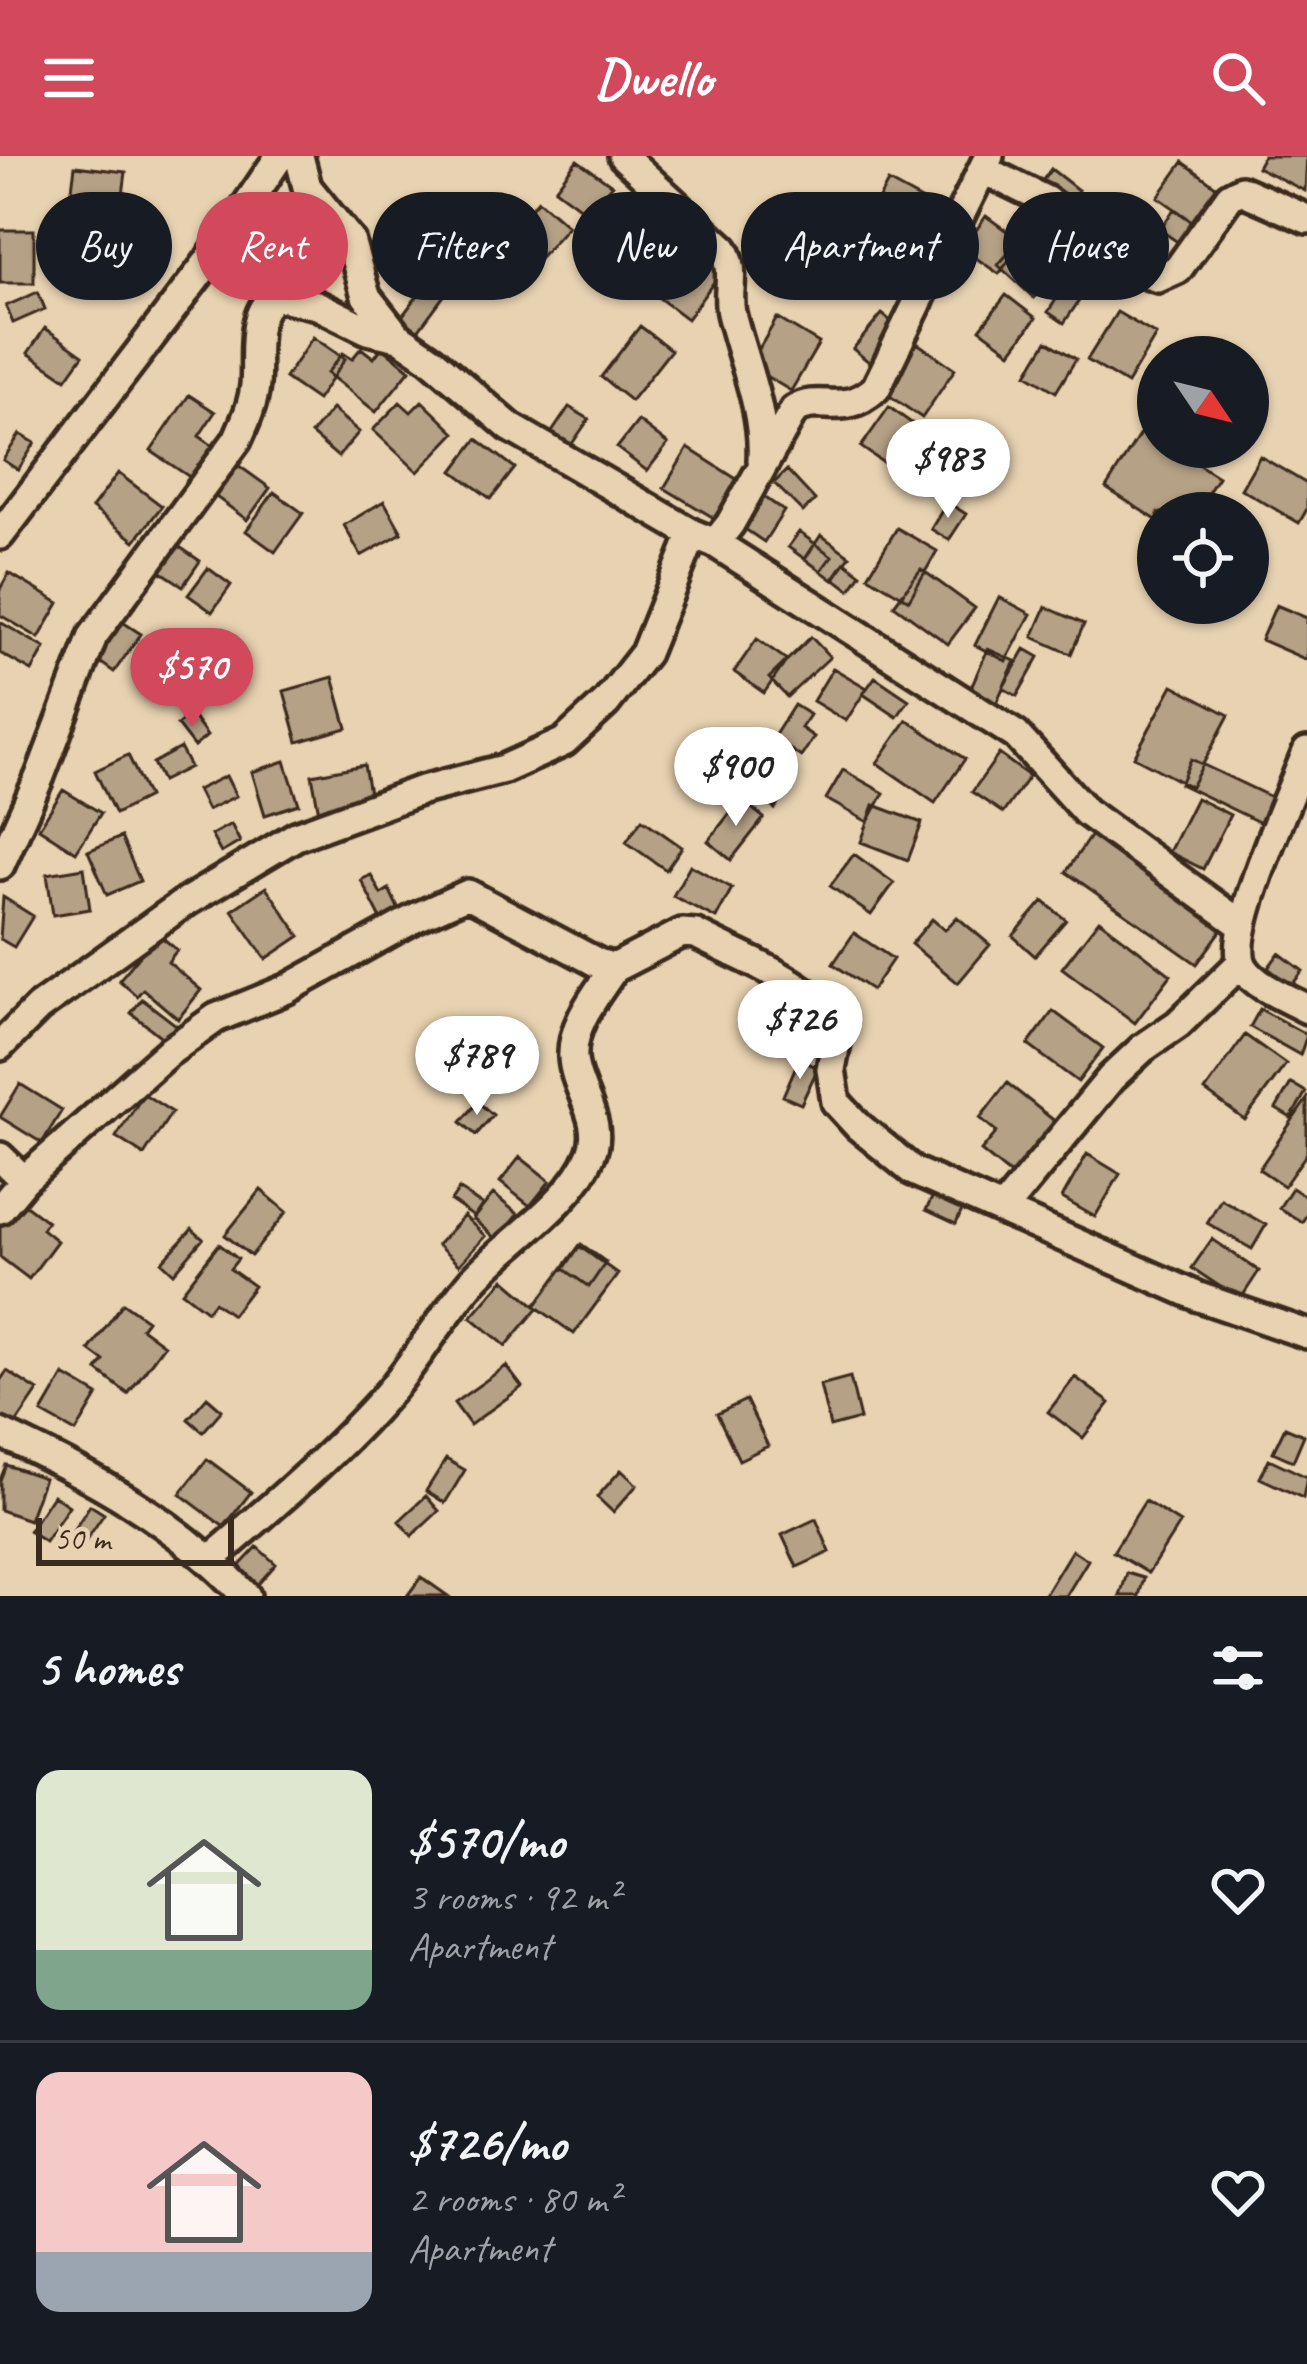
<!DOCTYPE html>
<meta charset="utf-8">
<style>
body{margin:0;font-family:Caveat,sans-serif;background:#20242c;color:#f1f3f6;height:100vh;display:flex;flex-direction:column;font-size:45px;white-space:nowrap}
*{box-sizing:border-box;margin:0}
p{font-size:39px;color:#9ea1a6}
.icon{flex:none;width:66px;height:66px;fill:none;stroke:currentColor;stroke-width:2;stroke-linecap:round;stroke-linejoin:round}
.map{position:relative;height:1440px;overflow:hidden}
.sheet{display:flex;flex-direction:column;background:#171b24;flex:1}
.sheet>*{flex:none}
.banner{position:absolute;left:36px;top:36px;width:1236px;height:108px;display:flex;gap:24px}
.needle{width:78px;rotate:125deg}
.buttons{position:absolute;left:1137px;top:180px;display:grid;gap:24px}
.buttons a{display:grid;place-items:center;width:132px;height:132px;border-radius:50%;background:#171b24;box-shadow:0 3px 9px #0004;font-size:60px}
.scale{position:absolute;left:36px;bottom:30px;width:198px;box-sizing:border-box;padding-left:12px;border:6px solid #3b2a1e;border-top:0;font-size:33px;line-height:42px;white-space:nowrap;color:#3b2a1e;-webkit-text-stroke:9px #e7d2b1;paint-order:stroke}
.price{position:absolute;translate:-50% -102px;padding:0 27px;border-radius:42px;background:#fff;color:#222;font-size:39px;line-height:78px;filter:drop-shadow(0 3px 6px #0008)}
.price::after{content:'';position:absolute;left:50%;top:72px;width:36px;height:27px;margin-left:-18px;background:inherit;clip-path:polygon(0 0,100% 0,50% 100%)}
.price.on{background:#d1495b;color:#fff}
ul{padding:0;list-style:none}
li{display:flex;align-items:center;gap:36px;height:300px;padding:0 36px}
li+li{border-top:3px solid #363941}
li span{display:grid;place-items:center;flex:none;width:336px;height:240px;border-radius:24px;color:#555}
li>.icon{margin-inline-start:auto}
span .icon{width:144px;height:144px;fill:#fffc;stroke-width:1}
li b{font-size:51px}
h2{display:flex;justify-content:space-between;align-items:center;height:144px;padding:0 36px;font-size:51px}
.tag{padding:0 42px;border-radius:54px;background:#171b24;box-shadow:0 3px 9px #0004;font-size:42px;line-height:108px}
.tag.on{background:#d1495b;color:#fff}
header{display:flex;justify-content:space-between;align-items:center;height:156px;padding:0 36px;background:#d1495b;color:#fff;font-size:54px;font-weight:700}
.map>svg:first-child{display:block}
.building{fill:#b4a186;stroke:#3b2a1e;stroke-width:3}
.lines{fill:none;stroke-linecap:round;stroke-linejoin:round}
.minor-casing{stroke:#3b2a1e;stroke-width:36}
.minor{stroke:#e7d2b1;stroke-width:27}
</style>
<header><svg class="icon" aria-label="menu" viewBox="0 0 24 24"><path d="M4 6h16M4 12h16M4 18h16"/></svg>Dwello<svg class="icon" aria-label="search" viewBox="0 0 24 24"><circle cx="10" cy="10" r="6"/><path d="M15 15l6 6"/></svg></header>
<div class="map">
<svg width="1307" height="1440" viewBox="0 0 1307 1440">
<rect width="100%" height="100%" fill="#e7d2b1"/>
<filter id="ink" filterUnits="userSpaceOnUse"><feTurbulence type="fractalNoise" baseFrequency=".00833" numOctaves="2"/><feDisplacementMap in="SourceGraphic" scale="24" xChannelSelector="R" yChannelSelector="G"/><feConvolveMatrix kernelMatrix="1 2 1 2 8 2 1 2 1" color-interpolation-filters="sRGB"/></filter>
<g filter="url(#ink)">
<path class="building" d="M 1263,0 L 1307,0 L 1305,35 L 1257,11 Z
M 577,4 L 612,29 L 590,59 L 555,33 Z
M 1183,6 L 1217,31 L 1192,65 L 1158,41 Z
M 75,10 L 126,16 L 119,70 L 68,64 Z
M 1051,13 L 1078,34 L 1063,53 L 1037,32 Z
M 888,26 L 944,56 L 913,114 L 857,84 Z
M 538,44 L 568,70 L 527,116 L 498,90 Z
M 1174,53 L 1201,72 L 1188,93 L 1160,74 Z
M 257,56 L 298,85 L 272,123 L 231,95 Z
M 986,60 L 1022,86 L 999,118 L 963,93 Z
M 1033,69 L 1070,102 L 1034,142 L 998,109 Z
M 0,74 L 34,74 L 34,127 L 0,127 Z
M 690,82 L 727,108 L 687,163 L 651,136 Z
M 446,102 L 463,114 L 417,176 L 400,163 Z
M 1066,128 L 1083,139 L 1064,167 L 1048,156 Z
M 38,136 L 45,153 L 13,167 L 6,150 Z
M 1006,139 L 1036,162 L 1011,196 L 980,173 Z
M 1117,156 L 1156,179 L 1127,228 L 1087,204 Z
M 882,158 L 899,172 L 870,207 L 853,193 Z
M 777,162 L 819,187 L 791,235 L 749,210 Z
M 640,170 L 671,194 L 631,245 L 601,221 Z
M 45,172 L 83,199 L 66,223 L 28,197 Z
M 313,181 L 345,203 L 317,244 L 285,222 Z
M 1047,185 L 1076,203 L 1056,236 L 1027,218 Z
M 917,187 L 955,213 L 922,262 L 884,236 Z
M 382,191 L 410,214 L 376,256 L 327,217 L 343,197 L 352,203 L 361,192 L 374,202 Z
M 189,239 L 215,256 L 199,280 L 216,292 L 194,324 L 151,295 Z
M 422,245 L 455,277 L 418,316 L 373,274 L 400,246 L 411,256 Z
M 569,251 L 589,263 L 565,298 L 546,285 Z
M 889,251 L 917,271 L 889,311 L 861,291 Z
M 332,253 L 359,276 L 338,301 L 311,278 Z
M 638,265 L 668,288 L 647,315 L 617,292 Z
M 1143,273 L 1158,283 L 1158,291 L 1171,291 L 1218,321 L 1195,357 L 1158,357 L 1158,365 L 1106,332 Z
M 20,278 L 35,287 L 18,314 L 3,304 Z
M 477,283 L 515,312 L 491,343 L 453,315 Z
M 688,292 L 738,324 L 714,362 L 664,332 Z
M 1260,300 L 1307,328 L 1307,353 L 1299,367 L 1241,333 Z
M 235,307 L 270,332 L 247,364 L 212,338 Z
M 787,314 L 815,344 L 803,356 L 774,327 Z
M 118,317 L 162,350 L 135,385 L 92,352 Z
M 274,336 L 303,357 L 275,396 L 246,375 Z
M 760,338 L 784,355 L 764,386 L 739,369 Z
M 384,345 L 402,377 L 361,400 L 344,369 Z
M 947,346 L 966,358 L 949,384 L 931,373 Z
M 897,372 L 937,395 L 909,444 L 868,420 Z
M 799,376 L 832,400 L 821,415 L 788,391 Z
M 821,379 L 850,400 L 833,424 L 805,403 Z
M 171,385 L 200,405 L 183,430 L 154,411 Z
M 845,406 L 861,418 L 850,434 L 834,422 Z
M 208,412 L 231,429 L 212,456 L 188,439 Z
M 921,413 L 975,452 L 948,488 L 894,449 Z
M 9,417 L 59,447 L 39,482 L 0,459 L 0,433 Z
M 999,441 L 1031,458 L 1006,505 L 975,489 Z
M 1276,449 L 1307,462 L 1307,504 L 1261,484 Z
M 1046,451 L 1084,468 L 1071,498 L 1033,481 Z
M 121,465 L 141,478 L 114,516 L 94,502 Z
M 0,466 L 45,492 L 32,515 L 0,497 Z
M 811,481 L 830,501 L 787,541 L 769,522 Z
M 757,483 L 787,504 L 764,537 L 734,516 Z
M 988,493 L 1015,505 L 994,552 L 967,540 Z
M 1025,493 L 1039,501 L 1017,540 L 1003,532 Z
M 833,512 L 867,532 L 846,565 L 813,545 Z
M 333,521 L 347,572 L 298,586 L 284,535 Z
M 875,521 L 909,544 L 897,561 L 863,538 Z
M 1173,529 L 1229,559 L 1191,631 L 1134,601 Z
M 794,549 L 810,559 L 801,572 L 814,581 L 801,601 L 773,582 Z
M 191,558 L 207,580 L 194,591 L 177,569 Z
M 907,564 L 965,603 L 935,647 L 877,607 Z
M 180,592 L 190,611 L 162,625 L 153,607 Z
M 999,598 L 1029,620 L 1003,657 L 972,636 Z
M 128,599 L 148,641 L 115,658 L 95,615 Z
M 756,600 L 792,623 L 775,653 L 738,629 Z
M 1191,603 L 1273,642 L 1261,667 L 1180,628 Z
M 285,605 L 299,648 L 265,659 L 252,616 Z
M 364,609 L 371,648 L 319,657 L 312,619 Z
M 843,614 L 884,637 L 868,666 L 826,643 Z
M 226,620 L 236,640 L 207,654 L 197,634 Z
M 63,634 L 101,657 L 76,696 L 39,672 Z
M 1196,642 L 1230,659 L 1203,713 L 1169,696 Z
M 741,643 L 764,662 L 731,704 L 708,685 Z
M 874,649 L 922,667 L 908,704 L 861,686 Z
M 642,663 L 682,691 L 666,714 L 626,686 Z
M 231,668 L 240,686 L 221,697 L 211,679 Z
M 1091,679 L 1223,772 L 1197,808 L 1066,716 Z
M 121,681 L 140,725 L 107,739 L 88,695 Z
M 854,698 L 894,727 L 871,759 L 830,730 Z
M 690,709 L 732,732 L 716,762 L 673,740 Z
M 84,712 L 90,753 L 53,759 L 47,718 Z
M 371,719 L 381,738 L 389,733 L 399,754 L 381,763 L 361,724 Z
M 266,731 L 300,780 L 266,803 L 232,754 Z
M 3,741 L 33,760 L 14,791 L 0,783 Z
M 1043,745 L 1066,764 L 1035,800 L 1013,780 Z
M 957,761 L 990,789 L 958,827 L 911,788 L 932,763 L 945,774 Z
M 1099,764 L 1171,819 L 1135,867 L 1062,812 Z
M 854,777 L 893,803 L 872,834 L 833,808 Z
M 158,778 L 177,794 L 168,806 L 201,834 L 178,863 L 143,833 L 137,840 L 119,824 Z
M 1279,797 L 1303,815 L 1291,830 L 1268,812 Z
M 142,843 L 180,872 L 169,887 L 131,857 Z
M 1260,853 L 1307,879 L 1300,899 L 1250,871 Z
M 1053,855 L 1103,892 L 1078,926 L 1028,889 Z
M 1245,879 L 1286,908 L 1245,964 L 1205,935 Z
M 799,903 L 818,912 L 801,948 L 783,940 Z
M 1007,927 L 1062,971 L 1013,1021 L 981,995 L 997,976 L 980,962 Z
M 1291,927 L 1306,936 L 1291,962 L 1276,953 Z
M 20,928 L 62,954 L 42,987 L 0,961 Z
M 144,938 L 172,956 L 144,999 L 116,981 Z
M 1307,943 L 1307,997 L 1284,1030 L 1259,1013 Z
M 478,946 L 493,959 L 476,979 L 461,966 Z
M 1087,998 L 1120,1018 L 1095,1061 L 1062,1042 Z
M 520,1001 L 550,1025 L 530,1050 L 500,1026 Z
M 1292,1032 L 1307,1041 L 1307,1058 L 1302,1066 L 1279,1052 Z
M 459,1033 L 482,1049 L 474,1061 L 451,1045 Z
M 261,1034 L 287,1056 L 251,1100 L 225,1079 Z
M 493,1038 L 518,1058 L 497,1084 L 473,1063 Z
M 934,1038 L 963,1052 L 956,1068 L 926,1054 Z
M 15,1041 L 47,1065 L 42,1073 L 57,1085 L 29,1123 L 0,1101 L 0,1061 Z
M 1221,1043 L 1266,1069 L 1252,1093 L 1207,1067 Z
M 464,1060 L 485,1080 L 459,1109 L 437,1089 Z
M 192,1073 L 203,1083 L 174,1117 L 162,1106 Z
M 1212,1083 L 1259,1115 L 1240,1144 L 1192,1112 Z
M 219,1088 L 238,1103 L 230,1113 L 254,1130 L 232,1159 L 214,1146 L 207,1155 L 182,1136 Z
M 581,1088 L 606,1106 L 589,1131 L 564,1113 Z
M 579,1090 L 618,1118 L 574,1178 L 535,1150 Z
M 504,1123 L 538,1152 L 506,1190 L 471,1161 Z
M 123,1147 L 147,1164 L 141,1172 L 164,1189 L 128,1238 L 97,1214 L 104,1205 L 89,1194 Z
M 506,1210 L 522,1231 L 470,1269 L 454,1247 Z
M 7,1215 L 38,1235 L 9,1278 L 0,1272 L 0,1225 Z
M 64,1219 L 98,1239 L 76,1276 L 42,1257 Z
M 850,1221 L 860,1263 L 830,1271 L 820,1229 Z
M 1075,1221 L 1110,1247 L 1083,1282 L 1048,1256 Z
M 207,1241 L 222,1254 L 203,1276 L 188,1263 Z
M 746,1244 L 768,1290 L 739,1304 L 717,1258 Z
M 1285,1271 L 1304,1279 L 1293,1305 L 1273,1296 Z
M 207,1303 L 251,1336 L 224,1371 L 180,1338 Z
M 446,1303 L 465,1314 L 445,1347 L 426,1335 Z
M 1269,1303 L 1307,1321 L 1303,1342 L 1260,1322 Z
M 6,1309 L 44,1322 L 29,1364 L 0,1354 L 0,1324 Z
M 621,1314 L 637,1329 L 613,1356 L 597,1341 Z
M 53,1339 L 69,1350 L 45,1386 L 29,1375 Z
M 426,1340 L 439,1355 L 412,1380 L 399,1365 Z
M 1145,1345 L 1180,1367 L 1148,1417 L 1113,1396 Z
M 90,1349 L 104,1358 L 81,1392 L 68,1383 Z
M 816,1363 L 830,1396 L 797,1411 L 782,1379 Z
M 257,1391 L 276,1408 L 251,1436 L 232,1418 Z
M 1072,1394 L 1088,1404 L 1066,1440 L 1044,1440 Z
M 1127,1417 L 1144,1422 L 1139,1440 L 1120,1440 Z
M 421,1421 L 448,1440 L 407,1440 Z"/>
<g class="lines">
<defs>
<path id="minor" d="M 299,0 L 307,31 L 350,84 L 366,140 L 398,181
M 623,0 L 724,93 C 737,115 726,133 731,157 C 743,207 765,252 762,304
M 984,14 L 1045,44 L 1146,118 L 1158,122 L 1178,113 L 1230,40 L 1241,34 L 1307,63
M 0,379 L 211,102 L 280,0
M 715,387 L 730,368 L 794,254 C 821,237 842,263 876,232 L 989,0
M 1307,596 C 1292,634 1224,780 1244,812 C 1256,831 1287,842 1307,853
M 0,709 L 40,620 L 93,480 L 237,284 C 245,266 253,249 255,229 C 258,202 248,154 277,140 L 317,149 L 368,174 L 399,181 L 431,203 L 510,271 L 693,378 L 715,387 L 1016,579 L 1086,656 L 1242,769
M 0,890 L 38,852 L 181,749 L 296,680 L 422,634 L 504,613 L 564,586 L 606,547 L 645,497 L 693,378
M 0,1001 L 24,1024
M 1004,1052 L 1111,922 L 1143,892 L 1178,868 L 1241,807
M 0,1053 L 24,1024 L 166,898 L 216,862 L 287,833 L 417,761 L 468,738 L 598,807 L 614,812 L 682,777 L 696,778 C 742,803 810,825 839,871 L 831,913 L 836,946 L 858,970 L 913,1015 L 1199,1141 L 1307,1178
M 0,1277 C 91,1319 177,1366 246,1440
M 211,1403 C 273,1350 337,1296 391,1234 C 420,1199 443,1159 473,1124 C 508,1085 571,1048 591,998 C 605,965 575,934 573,902 C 571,868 597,838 614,812"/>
</defs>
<use href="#minor" class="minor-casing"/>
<use href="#minor" class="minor"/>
</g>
</g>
</svg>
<div class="buttons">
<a><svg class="needle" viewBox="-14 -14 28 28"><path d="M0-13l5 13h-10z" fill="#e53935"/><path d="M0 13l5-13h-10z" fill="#9ea1a6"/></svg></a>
<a><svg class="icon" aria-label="locate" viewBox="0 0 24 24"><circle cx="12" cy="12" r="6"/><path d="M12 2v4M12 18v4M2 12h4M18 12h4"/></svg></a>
</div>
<div class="scale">50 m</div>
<b class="price" style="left:948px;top:365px">$983</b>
<b class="price on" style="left:192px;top:574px">$570</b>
<b class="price" style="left:736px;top:673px">$900</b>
<b class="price" style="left:800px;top:926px">$726</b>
<b class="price" style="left:477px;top:962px">$789</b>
<div class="banner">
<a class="tag">Buy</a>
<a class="tag on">Rent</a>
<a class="tag">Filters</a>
<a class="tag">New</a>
<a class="tag">Apartment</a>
<a class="tag">House</a>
</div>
</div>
<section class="sheet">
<h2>5 homes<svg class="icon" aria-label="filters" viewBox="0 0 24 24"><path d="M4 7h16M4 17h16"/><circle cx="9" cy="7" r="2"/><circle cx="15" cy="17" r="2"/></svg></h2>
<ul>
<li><span style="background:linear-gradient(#dfe7d0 75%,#7fa58c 0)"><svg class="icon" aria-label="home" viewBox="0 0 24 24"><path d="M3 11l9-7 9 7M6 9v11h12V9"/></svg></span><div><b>$570/mo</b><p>3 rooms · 92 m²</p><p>Apartment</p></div><svg class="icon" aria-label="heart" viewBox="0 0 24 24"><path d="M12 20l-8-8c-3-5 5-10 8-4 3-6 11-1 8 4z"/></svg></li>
<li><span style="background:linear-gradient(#f6c9c9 75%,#9aa5b1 0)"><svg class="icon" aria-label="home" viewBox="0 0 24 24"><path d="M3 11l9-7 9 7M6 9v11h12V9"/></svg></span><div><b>$726/mo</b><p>2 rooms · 80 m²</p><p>Apartment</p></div><svg class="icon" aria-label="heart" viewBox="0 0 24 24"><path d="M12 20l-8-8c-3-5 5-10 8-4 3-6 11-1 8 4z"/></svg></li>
</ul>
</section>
